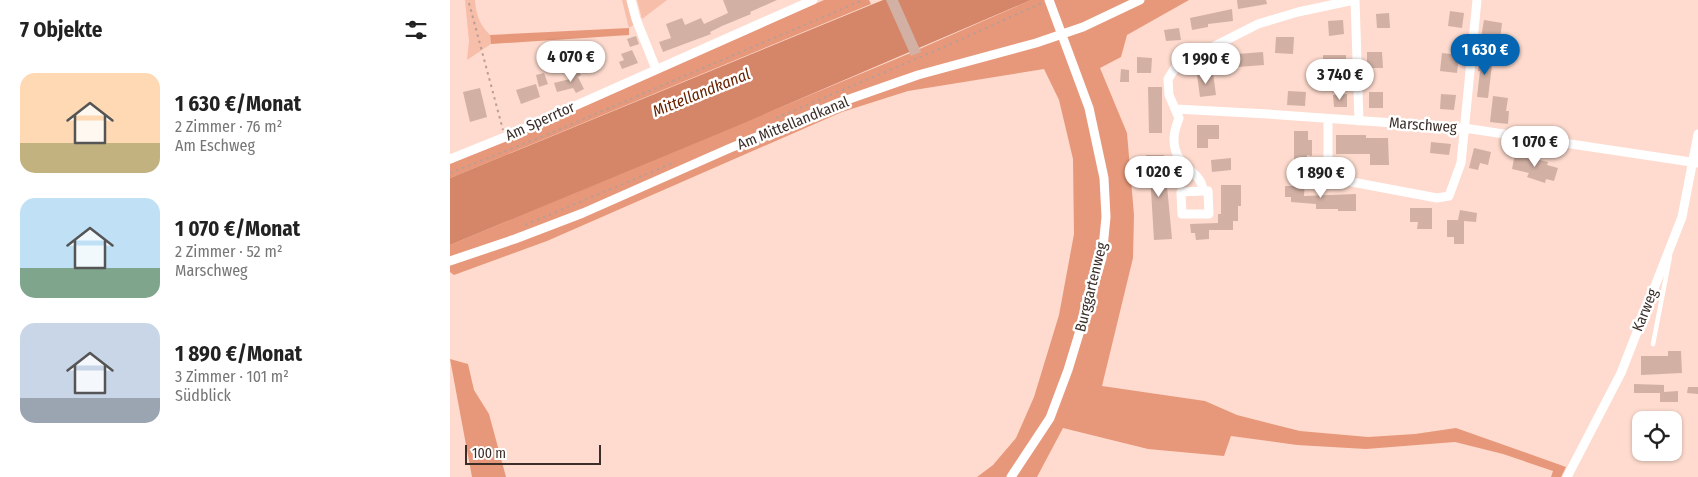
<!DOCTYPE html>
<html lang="de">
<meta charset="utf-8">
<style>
body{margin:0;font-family:"Fira Sans Condensed",sans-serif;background:#f6f6f6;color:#222;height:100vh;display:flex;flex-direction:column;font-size:19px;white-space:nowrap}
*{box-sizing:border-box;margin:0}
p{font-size:16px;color:#767676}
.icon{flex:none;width:28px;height:28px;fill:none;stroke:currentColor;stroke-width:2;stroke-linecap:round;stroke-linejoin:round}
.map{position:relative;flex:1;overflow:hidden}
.drawer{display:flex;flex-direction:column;background:#fff;width:450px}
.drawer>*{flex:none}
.fabs{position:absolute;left:1182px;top:411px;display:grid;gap:10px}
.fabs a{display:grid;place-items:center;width:50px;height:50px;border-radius:10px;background:#fff;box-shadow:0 1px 4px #0004;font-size:25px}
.scale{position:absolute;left:15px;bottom:12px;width:136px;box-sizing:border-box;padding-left:5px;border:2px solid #3b2e29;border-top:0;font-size:14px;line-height:18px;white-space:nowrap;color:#3b2e29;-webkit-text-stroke:4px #fff;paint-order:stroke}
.price{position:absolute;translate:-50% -42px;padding:0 11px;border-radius:18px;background:#fff;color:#222;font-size:16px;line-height:32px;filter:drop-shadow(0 1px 2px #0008)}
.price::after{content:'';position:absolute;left:50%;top:30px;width:15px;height:11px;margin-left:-8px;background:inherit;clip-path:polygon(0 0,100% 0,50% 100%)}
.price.active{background:#0465b2;color:#fff}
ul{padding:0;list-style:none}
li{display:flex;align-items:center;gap:15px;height:125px;padding:0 20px}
li span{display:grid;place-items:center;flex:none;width:140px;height:100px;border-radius:15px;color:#555}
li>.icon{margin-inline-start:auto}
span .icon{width:60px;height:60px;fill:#fffc;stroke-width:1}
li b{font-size:21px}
h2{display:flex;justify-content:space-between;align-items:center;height:60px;padding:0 20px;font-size:21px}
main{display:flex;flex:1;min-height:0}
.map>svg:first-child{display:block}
.green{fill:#f7bea9}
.forest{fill:#e8987a}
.water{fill:#d58669}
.building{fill:#d2b0a4}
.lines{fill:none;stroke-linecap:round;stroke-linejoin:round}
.path{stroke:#ba9e94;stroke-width:2;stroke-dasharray:2.5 4;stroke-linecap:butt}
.service{stroke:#fff;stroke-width:4.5}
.minor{stroke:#fff;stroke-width:9}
.labels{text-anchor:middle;stroke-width:5;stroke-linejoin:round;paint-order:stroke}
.street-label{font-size:15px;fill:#3b2e29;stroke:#fff}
.water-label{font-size:16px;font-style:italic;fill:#692201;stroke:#fff}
</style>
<main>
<section class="drawer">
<h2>7 Objekte<svg class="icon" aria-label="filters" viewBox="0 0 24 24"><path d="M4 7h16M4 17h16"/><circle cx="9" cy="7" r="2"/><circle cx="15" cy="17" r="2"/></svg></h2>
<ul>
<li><span style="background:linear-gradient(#ffd9b3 70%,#c2b280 0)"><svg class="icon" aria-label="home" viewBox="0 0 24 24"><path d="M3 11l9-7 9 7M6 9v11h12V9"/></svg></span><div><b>1 630 €/Monat</b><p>2 Zimmer · 76 m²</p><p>Am Eschweg</p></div></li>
<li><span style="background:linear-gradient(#bfe0f5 70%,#7fa58c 0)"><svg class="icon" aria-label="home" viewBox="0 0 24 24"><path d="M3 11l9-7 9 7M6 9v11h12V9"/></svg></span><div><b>1 070 €/Monat</b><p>2 Zimmer · 52 m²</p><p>Marschweg</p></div></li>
<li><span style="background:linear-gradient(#c9d6e8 75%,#9aa5b1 0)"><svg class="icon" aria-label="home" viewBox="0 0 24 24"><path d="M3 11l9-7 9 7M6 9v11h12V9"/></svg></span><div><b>1 890 €/Monat</b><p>3 Zimmer · 101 m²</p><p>Südblick</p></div></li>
</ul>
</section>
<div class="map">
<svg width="1248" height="477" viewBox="0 0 1248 477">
<rect width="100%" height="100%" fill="#fedbce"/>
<path class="green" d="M 15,0 L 25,0 C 26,15 30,25 40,35 L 41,44 L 17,60 L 19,41 Z
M 172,0 L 180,0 L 186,23 L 179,28 Z
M 187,0 L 217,0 L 192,19 Z"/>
<path class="forest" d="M 374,0 L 419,0 L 421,4 L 0,178 L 0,164 Z
M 581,0 L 739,0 L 677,35 L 671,57 L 650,68 L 677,133 L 684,215 L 683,258 L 652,386 L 755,401 L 787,415 L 850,431 L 918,437 L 965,434 L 1006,428 L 1116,467 L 1111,477 L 1101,477 L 1103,471 L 1053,454 L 1005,442 L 916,449 L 847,445 L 781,436 L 774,456 L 698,449 L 613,428 L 587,477 L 527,477 L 543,465 L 566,438 L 584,397 L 609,315 L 624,234 L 623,159 L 609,100 L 594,69 L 458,91 L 392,112 L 97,241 L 4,275 L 0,272 L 0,245 L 458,54 Z
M 179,28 L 179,35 L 41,44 L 40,35 Z
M 0,359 L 18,364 L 24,390 L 39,414 L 56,477 L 22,477 Z"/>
<path class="water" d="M 433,0 L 581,0 L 287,126 L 0,245 L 0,178 Z"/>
<path class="building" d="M 273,0 L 327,0 L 300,12 L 301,14 L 272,26 L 260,32 L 261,34 L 213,52 L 209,42 L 221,38 L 216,24 L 232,18 L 235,25 L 251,18 L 254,24 L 278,13 Z
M 436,0 L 448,0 L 471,52 L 461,56 Z
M 787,0 L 816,0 L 817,4 L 788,9 Z
M 782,9 L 783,21 L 758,24 L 758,27 L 742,30 L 740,18 Z
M 1000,11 L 1014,13 L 1012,28 L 998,26 Z
M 939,13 L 940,28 L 927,28 L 926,14 Z
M 893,20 L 894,34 L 879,36 L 878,21 Z
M 1034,20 L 1052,23 L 1050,40 L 1031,38 Z
M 729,28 L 731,40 L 716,41 L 714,30 Z
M 186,36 L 189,44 L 180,47 L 177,39 Z
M 826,37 L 844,37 L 843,54 L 825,53 Z
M 1044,45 L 1057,46 L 1056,56 L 1043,55 Z
M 182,50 L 188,63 L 172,69 L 169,62 L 174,60 L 171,54 Z
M 813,52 L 814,65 L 788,67 L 787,54 Z
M 917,52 L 932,52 L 933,68 L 917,68 Z
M 992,53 L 1009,55 L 1007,73 L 990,71 Z
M 873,55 L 896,55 L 896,69 L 873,69 Z
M 1030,56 L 1043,57 L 1038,98 L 1027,97 L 1030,71 L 1028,71 Z
M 687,57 L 702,58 L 701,73 L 687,73 Z
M 127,67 L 131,75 L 128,77 L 134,89 L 126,93 L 123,88 L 107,92 L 104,83 L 124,78 L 120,70 Z
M 671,69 L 679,70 L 679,82 L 670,82 Z
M 94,73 L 98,84 L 89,87 L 86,75 Z
M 763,73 L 766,95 L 750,97 L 747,75 Z
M 86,84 L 90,97 L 71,104 L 66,90 Z
M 698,87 L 712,87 L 712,133 L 699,133 Z
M 30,88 L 37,117 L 20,122 L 13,92 Z
M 838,91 L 856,92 L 855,106 L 837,105 Z
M 919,92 L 933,92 L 933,108 L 919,108 Z
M 897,94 L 897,107 L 884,107 L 883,95 Z
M 991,94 L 1006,95 L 1004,110 L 990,109 Z
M 1043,96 L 1058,98 L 1056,111 L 1059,111 L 1058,124 L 1040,122 Z
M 747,125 L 769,125 L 769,139 L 758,139 L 758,148 L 747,148 Z
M 844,131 L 858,131 L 858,140 L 862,140 L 862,156 L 857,155 L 857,163 L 844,163 Z
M 886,135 L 916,135 L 916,138 L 938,138 L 939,165 L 920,165 L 920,154 L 886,154 Z
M 981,142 L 1001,144 L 999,155 L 980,153 Z
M 1024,148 L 1041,152 L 1038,165 L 1030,163 L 1028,170 L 1019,168 Z
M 1065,154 L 1098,162 L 1097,165 L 1108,168 L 1104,181 L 1096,179 L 1095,183 L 1077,177 L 1079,173 L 1062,169 Z
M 696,155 L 714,155 L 714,186 L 717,186 L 722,239 L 704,240 L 700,174 L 696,174 Z
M 781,158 L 781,170 L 762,172 L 761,160 Z
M 846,180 L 855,180 L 854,196 L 906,194 L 906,211 L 888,211 L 888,209 L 866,209 L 866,204 L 841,202 L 841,197 L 835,197 L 835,186 L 846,186 Z
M 771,185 L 791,185 L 791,206 L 788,206 L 788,221 L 783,221 L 783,230 L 759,230 L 759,239 L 746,240 L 745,233 L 741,233 L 740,224 L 768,223 L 768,214 L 771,214 Z
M 960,208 L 982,208 L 982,229 L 967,229 L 968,222 L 960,222 Z
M 1010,210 L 1027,213 L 1026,222 L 1014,221 L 1014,244 L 1004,244 L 1004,237 L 997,237 L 997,220 L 1012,220 L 1008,220 Z
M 1218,351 L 1231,351 L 1232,373 L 1191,375 L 1191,356 L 1218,356 Z
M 1184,384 L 1214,385 L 1214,392 L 1228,391 L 1228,402 L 1210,402 L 1210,393 L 1184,393 Z
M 1238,387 L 1248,387 L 1248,394 L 1237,393 Z"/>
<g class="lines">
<path class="path" d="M 19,3 L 53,130
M 326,118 L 494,47 L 592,3
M 0,173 L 96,135 L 413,0
M 75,225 L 223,163"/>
<path class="service" d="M 1203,344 L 1220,256"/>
<path class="minor" d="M 181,0 L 186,19 L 206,69
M 905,0 L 909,121
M 726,109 L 818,114 L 1014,128 L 1248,163
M 878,119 L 878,170 L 886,179 L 987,198 L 999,196 L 1011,163 L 1027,0
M 0,159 L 55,137 L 363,0
M 753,191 L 731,192 L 732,214 L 759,214 L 758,191 L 753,191 C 752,169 723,169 724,138 C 724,131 727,124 729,118 L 719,95 L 718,79 L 725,68 L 737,60 L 808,24 L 848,12 L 904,0
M 0,261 L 65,239 L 133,213 L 278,149 L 388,103 L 468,75 L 586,43 L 633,27 L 690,0
M 561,477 L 600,418 L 618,370 L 652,258 L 656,217 L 654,178 L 639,108 L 599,0
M 1117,477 L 1171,373 L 1232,217 L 1248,134"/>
</g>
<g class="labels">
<g class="street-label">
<text transform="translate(90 121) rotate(-24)" y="5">Am Sperrtor</text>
<text transform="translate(343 123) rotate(-22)" y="5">Am Mittellandkanal</text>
<text transform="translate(973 125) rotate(4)" y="5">Marschweg</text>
<text transform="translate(641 287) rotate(-76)" y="5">Burggartenweg</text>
<text transform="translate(1195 310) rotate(-68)" y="5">Karweg</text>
</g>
<g class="water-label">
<text transform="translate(251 92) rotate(-22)" y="6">Mittellandkanal</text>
</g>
</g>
</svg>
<div class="fabs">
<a><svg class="icon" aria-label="locate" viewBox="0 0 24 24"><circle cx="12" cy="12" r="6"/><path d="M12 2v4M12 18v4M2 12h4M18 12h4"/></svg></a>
</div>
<div class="scale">100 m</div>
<b class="price active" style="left:1035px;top:76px">1 630 €</b>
<b class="price" style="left:121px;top:83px">4 070 €</b>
<b class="price" style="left:756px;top:85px">1 990 €</b>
<b class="price" style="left:890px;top:101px">3 740 €</b>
<b class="price" style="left:1085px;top:168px">1 070 €</b>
<b class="price" style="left:709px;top:198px">1 020 €</b>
<b class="price" style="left:871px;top:199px">1 890 €</b>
</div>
</main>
